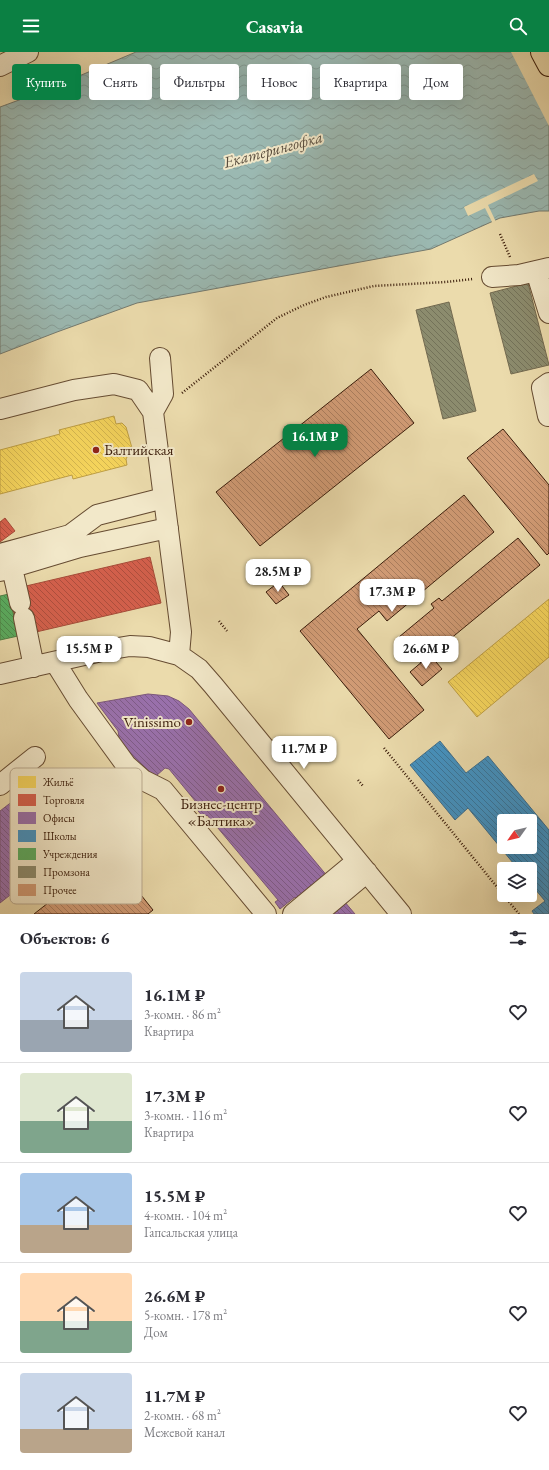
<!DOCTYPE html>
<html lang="ru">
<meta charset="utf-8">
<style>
body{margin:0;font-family:"EB Garamond",serif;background:#f2f2f3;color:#2b2b33;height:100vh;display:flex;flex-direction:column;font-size:15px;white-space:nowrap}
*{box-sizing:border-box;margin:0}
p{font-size:13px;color:#7c7c81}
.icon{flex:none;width:22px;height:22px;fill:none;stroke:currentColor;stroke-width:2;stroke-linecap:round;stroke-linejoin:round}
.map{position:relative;height:862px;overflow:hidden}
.sheet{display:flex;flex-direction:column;background:#fff;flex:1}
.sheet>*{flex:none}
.guide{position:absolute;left:12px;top:12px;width:525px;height:36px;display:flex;gap:8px}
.needle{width:26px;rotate:236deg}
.tools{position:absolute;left:497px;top:762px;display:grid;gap:8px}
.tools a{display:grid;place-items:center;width:40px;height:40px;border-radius:4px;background:#fff;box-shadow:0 4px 16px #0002;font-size:20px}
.price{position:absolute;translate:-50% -34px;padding:0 9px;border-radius:8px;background:#fff;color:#222;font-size:13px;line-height:26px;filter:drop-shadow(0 1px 2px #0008)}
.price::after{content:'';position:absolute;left:50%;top:24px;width:12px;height:9px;margin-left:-6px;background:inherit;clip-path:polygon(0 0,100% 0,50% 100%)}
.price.active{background:#0b8043;color:#fff}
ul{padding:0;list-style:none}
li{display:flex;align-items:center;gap:12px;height:100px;padding:0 20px}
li+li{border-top:1px solid #e1e1e2}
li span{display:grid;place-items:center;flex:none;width:112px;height:80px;border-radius:4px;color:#555}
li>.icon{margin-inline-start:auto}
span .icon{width:48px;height:48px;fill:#fffc;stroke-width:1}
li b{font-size:17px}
h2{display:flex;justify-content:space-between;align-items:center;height:48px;padding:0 20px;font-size:17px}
.tag{padding:0 14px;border-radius:4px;background:#fff;box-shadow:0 4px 16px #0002;font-size:14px;line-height:36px}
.tag.active{background:#0b8043;color:#fff}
header{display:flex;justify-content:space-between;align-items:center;height:52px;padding:0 20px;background:#0b8043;color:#fff;font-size:18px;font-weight:800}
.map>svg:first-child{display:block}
.water{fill:url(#water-waves);stroke:#747a6f}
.pier{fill:#ebdbac}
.homes{fill:url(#homes-back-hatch);stroke:#be9e43}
.shops{fill:url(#shops-back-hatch);stroke:#a74c39}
.offices{fill:url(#offices-back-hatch);stroke:#7c577b}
.schools{fill:url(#schools-back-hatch);stroke:#406f8c;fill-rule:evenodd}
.public{fill:url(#public-back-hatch);stroke:#508247}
.industry{fill:url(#industry-back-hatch);stroke:#736a50}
.building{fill:url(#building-back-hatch);stroke:#3a1c0a}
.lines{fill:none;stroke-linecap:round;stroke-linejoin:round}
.minor-casing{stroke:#664c32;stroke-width:22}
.major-casing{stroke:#3a1c0a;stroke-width:24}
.path{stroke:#3a1c0a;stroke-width:2.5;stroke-dasharray:1 2;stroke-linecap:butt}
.minor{stroke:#f2e8c9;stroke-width:20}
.major{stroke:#ebdbac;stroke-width:22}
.poi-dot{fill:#8f2418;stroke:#f2e8c9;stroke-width:1.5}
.labels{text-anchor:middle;stroke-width:4;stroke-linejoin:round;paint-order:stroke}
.poi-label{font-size:15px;fill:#3a1c0a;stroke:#f2e8c9;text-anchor:start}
.water-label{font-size:16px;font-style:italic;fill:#574b3c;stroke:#f2e8c9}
.key{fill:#f2e8c9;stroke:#bbab90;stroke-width:1}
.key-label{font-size:11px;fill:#3a1c0a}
</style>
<header><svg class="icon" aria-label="menu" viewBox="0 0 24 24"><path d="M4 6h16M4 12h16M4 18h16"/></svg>Casavia<svg class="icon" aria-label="search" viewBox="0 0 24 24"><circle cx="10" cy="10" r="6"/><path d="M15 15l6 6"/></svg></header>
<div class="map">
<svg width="549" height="862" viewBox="0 0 549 862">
<defs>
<pattern id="water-waves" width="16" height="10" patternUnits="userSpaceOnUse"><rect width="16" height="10" fill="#9bb9b2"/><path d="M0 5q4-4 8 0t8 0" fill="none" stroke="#869e98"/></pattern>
<pattern id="homes-back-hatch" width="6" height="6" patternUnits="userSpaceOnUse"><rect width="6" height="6" fill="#f6d55c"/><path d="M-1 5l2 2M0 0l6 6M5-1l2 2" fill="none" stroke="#d4b64f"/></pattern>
<pattern id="shops-back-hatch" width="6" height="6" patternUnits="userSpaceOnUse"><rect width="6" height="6" fill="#d6604d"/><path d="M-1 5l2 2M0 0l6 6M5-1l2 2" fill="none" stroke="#af4e3e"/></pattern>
<pattern id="offices-back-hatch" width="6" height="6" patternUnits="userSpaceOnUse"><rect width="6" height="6" fill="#9970ab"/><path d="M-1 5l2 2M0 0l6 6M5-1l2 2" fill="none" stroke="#7e5b89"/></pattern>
<pattern id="schools-back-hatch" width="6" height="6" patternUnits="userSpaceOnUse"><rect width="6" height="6" fill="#4393c3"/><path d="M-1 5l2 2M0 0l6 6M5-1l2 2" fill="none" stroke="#39779d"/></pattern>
<pattern id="public-back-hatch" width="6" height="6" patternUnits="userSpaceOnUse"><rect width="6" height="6" fill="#5aae61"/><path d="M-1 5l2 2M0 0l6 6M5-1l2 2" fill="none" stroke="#4b8d4e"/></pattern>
<pattern id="industry-back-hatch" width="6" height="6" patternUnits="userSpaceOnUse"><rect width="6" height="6" fill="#8c8c6e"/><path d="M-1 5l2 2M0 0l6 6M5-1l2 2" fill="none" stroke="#737259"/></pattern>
<pattern id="building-back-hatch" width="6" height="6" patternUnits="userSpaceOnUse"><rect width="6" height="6" fill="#d29c76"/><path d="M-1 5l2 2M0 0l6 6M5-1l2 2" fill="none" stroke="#ab7e5f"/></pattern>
</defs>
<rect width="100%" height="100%" fill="#ebdbac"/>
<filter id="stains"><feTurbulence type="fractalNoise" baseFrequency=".005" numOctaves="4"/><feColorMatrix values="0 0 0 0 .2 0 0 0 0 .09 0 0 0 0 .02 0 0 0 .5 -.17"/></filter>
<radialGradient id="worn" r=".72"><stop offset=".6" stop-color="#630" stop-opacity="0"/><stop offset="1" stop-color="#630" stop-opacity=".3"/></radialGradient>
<path class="water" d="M 136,0 L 549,0 L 549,159 L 539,159 L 500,166 L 431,197 L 137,251 L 57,280 L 0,302 L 0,55 L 41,40 Z"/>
<path class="pier" d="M 511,0 L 549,0 L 549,74 Z
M 534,122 L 538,129 L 488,153 L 496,170 L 493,172 L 485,156 L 468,164 L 464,155 Z"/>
<path class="homes" d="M 114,364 L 116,372 L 122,371 L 126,375 L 132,396 L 126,407 L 127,413 L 73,427 L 72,423 L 0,442 L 0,398 L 60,382 L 59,378 Z
M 549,547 L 549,605 L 477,665 L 448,630 Z"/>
<path class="shops" d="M 5,466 L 15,479 L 0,490 L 0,470 Z
M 150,505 L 161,551 L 36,580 L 15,568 L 11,553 L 26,534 Z"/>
<path class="offices" d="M 148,642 L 168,644 L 179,649 L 189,657 L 328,825 L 298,849 L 295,845 L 280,857 L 275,850 L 278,848 L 207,763 L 204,766 L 193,753 L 196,750 L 169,717 L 165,716 L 156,724 L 134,714 L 120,691 L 118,679 L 97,651 Z
M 49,721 L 94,777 L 0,851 L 0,759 Z
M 344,849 L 355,862 L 328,862 Z"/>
<path class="schools" d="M 440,689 L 466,721 L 488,704 L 549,778 L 549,862 L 534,862 L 532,859 L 545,849 L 530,831 L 530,817 L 518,817 L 468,756 L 455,768 L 410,713 ZM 504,769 L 530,769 L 530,795 L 504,795 Z"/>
<path class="public" d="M 9,542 L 18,584 L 0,588 L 0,544 Z"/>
<path class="industry" d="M 528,231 L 549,313 L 511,322 L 490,241 Z
M 449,250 L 476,359 L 443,367 L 416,258 Z"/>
<path class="building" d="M 371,317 L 414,371 L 260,494 L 216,440 Z
M 503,377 L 549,433 L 549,501 L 547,503 L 467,406 Z
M 464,443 L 494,480 L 387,569 L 379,559 L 357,577 L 424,658 L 389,687 L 300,579 Z
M 518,486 L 540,513 L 421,611 L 399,585 L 434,556 L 431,552 L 439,546 L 442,549 Z
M 279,530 L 289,543 L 276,552 L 266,540 Z
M 430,603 L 442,617 L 422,634 L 410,620 Z
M 109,803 L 153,858 L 148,862 L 34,862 Z"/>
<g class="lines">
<defs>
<path id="minor" d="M 0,14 L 28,0
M 536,219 L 549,261
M 492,225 L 519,223 L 549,216
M 0,357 L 74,338 L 114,332 L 138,338 L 153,360 L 181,580 L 179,603
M 153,360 L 163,342 L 160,306
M 548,364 L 542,336 L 549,331
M 0,502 L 70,483 L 97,463 L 164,446
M 12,516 L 20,551
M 0,519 L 80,495 L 168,476
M 24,566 L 34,615
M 55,610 L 78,647 L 126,713 L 143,728 L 163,738 L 266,862
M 0,622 L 106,598 L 130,594 L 149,595 L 179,603 L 199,617 L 213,633 L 401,862
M 0,733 L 35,705
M 293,862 L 357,809
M 317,862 L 367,820"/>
<path id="major" d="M 542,0 L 549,13"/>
</defs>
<use href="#minor" class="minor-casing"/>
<use href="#major" class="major-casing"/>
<path class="path" d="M 500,182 L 510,205
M 182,341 L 277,266 L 304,253 L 326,245 L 374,234 L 446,230 L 473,227
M 219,569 L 227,579
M 384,696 L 519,862
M 358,728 L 363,734"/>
<use href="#minor" class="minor"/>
<use href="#major" class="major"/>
</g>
<g class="poi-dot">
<circle cx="96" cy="398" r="4"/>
<circle cx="189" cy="670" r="4"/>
<circle cx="221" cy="737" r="4"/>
</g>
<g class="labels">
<g class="poi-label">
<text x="104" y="403">Балтийская</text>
<text x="181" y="675" text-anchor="end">Vinissimo</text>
<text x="221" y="757" text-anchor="middle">Бизнес-центр<tspan x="221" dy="17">«Балтика»</tspan></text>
</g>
<g class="water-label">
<text transform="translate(273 97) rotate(-15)" y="6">Екатерингофка</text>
</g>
</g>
<rect x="10" y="716" width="132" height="136" rx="6" class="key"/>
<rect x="18" y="724" width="18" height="12" fill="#f6d55c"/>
<rect x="18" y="742" width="18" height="12" fill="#d6604d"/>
<rect x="18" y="760" width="18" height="12" fill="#9970ab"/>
<rect x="18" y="778" width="18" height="12" fill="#4393c3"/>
<rect x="18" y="796" width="18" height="12" fill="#5aae61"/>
<rect x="18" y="814" width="18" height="12" fill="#8c8c6e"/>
<rect x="18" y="832" width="18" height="12" fill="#d29c76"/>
<g class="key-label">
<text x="43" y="734">Жильё</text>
<text x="43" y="752">Торговля</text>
<text x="43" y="770">Офисы</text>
<text x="43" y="788">Школы</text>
<text x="43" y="806">Учреждения</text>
<text x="43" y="824">Промзона</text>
<text x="43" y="842">Прочее</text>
</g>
<rect width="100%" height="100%" filter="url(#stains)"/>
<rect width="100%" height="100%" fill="url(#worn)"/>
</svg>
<div class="tools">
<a><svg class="needle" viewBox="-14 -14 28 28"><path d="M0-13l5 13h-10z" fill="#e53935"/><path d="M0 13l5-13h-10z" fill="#7c7c81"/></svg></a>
<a><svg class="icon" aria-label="layers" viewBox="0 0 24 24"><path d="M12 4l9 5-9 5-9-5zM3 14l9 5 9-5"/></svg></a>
</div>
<b class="price active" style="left:315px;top:406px">16.1M ₽</b>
<b class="price" style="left:278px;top:541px">28.5M ₽</b>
<b class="price" style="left:392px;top:561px">17.3M ₽</b>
<b class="price" style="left:89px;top:618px">15.5M ₽</b>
<b class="price" style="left:426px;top:618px">26.6M ₽</b>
<b class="price" style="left:304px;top:718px">11.7M ₽</b>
<div class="guide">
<a class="tag active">Купить</a>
<a class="tag">Снять</a>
<a class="tag">Фильтры</a>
<a class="tag">Новое</a>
<a class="tag">Квартира</a>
<a class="tag">Дом</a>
</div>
</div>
<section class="sheet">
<h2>Объектов: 6<svg class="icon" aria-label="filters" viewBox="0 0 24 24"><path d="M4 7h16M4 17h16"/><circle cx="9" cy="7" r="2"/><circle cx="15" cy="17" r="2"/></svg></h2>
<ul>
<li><span style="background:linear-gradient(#c9d6e8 60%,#9aa5b1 0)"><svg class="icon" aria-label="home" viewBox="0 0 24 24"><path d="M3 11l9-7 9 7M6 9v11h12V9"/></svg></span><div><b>16.1M ₽</b><p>3-комн. · 86 m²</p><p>Квартира</p></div><svg class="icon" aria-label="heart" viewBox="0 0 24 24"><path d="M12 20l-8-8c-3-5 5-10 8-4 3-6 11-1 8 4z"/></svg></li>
<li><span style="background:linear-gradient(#dfe7d0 60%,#7fa58c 0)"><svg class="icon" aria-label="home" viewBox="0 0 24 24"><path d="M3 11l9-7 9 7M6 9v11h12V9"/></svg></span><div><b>17.3M ₽</b><p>3-комн. · 116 m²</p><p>Квартира</p></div><svg class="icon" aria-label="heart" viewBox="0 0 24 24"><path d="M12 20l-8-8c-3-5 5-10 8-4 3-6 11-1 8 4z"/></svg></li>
<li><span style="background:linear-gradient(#a9c7e8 65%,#b9a48a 0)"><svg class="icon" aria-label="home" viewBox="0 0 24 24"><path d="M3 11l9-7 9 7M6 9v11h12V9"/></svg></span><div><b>15.5M ₽</b><p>4-комн. · 104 m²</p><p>Гапсальская улица</p></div><svg class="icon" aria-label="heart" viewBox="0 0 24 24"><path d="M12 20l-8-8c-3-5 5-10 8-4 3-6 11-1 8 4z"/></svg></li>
<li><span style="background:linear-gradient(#ffd9b3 60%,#7fa58c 0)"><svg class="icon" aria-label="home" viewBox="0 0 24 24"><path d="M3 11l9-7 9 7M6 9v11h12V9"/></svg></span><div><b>26.6M ₽</b><p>5-комн. · 178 m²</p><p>Дом</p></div><svg class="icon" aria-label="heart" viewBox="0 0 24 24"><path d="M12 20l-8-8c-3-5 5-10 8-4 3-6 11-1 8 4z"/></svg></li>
<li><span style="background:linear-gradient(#c9d6e8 70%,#b9a48a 0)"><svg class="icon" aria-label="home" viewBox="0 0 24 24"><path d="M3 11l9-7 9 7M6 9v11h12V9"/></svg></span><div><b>11.7M ₽</b><p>2-комн. · 68 m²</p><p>Межевой канал</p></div><svg class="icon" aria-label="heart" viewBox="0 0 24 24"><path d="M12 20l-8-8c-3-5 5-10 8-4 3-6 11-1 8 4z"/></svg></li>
</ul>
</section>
